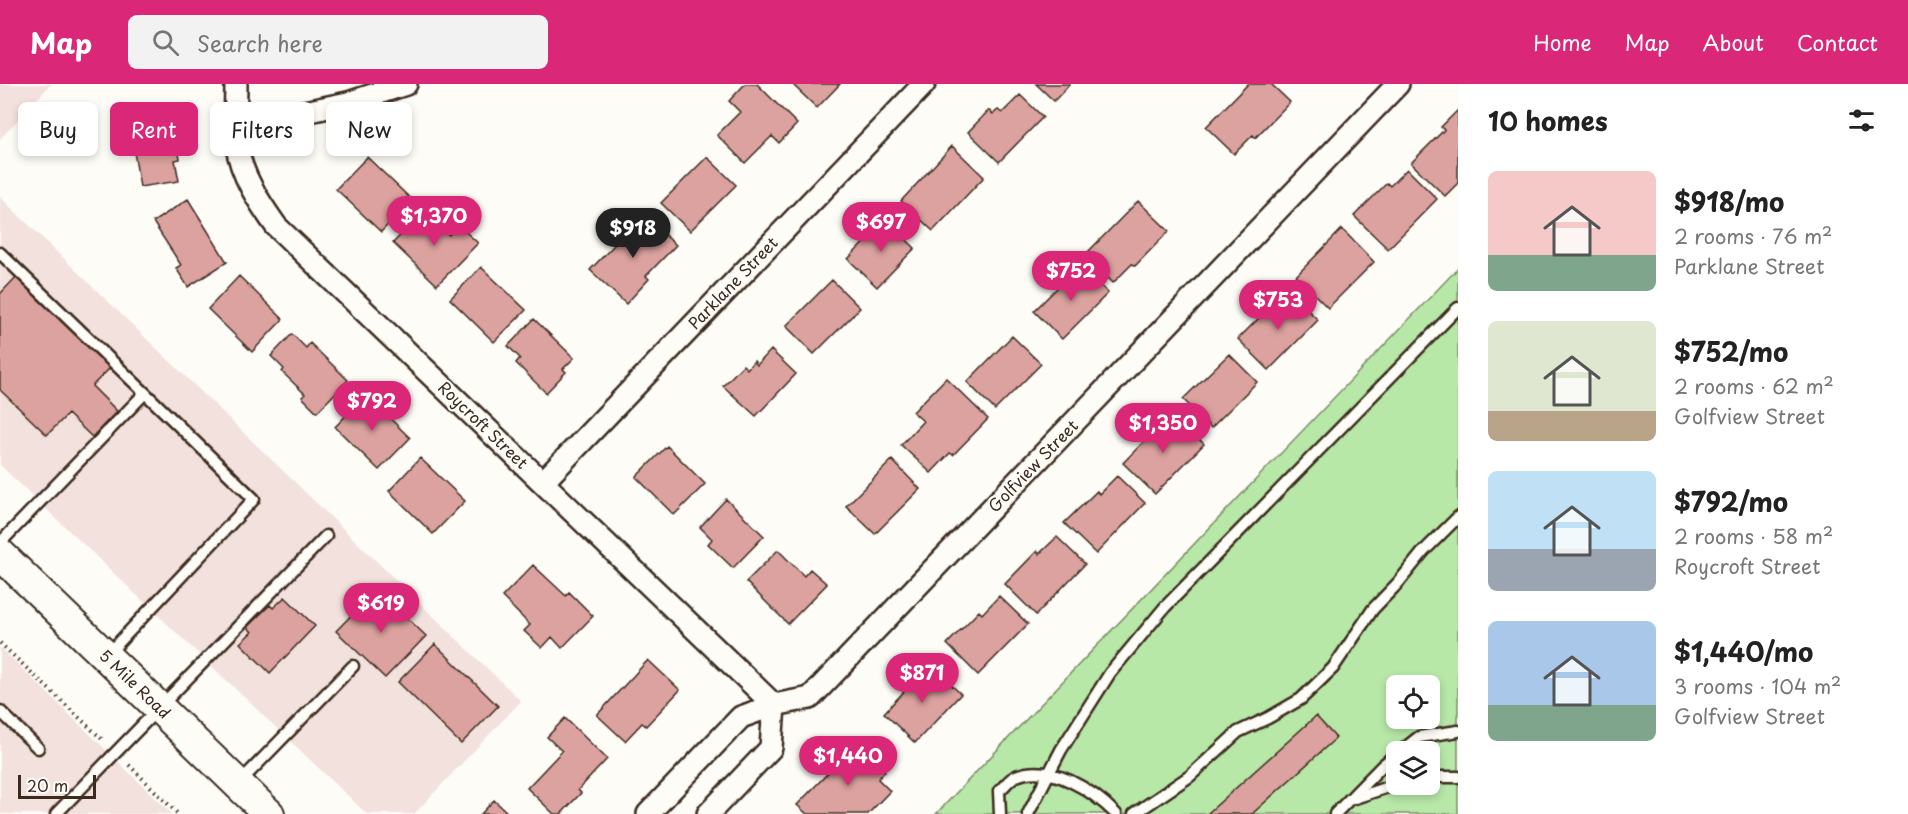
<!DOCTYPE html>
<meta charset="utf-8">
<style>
body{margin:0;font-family:"Playpen Sans",sans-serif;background:#f2f2f2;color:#222;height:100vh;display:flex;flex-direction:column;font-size:22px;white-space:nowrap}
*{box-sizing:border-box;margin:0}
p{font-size:20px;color:#767676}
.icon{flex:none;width:33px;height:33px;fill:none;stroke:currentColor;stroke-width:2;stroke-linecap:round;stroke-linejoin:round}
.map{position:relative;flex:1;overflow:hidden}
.details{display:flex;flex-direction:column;background:#fff;width:450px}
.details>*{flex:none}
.top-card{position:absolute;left:18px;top:18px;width:570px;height:54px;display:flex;gap:12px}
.buttons{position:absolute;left:1386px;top:591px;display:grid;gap:12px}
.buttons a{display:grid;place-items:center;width:54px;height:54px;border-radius:9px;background:#fff;box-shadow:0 3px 9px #0003;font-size:30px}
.scale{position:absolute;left:18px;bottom:15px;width:78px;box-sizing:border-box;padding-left:6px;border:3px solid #3b2a1e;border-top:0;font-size:16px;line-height:21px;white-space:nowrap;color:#3b2a1e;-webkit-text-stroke:4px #fdfcf7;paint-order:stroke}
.price{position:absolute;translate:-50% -51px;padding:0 14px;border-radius:21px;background:#db2777;color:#fff;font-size:20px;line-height:39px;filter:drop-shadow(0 2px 3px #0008)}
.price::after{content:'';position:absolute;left:50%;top:36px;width:18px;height:14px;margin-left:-9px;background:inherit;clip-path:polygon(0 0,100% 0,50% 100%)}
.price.active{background:#222;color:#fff}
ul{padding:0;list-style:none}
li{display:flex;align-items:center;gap:18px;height:150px;padding:0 30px}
li span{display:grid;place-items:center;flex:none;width:168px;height:120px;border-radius:9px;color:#555}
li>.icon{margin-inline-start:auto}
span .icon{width:72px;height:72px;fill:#fffc;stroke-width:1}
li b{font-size:26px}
h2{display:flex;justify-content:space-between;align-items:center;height:72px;padding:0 30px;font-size:26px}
.chip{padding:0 21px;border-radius:9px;background:#fff;box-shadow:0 3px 9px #0003;font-size:21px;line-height:54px}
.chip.active{background:#db2777;color:#fff}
header{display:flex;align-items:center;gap:36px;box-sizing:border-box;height:84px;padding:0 30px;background:#db2777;color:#fff}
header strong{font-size:28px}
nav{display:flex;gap:33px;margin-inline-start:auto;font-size:21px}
.search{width:420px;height:54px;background:#f2f2f2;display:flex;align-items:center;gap:15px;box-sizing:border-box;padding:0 21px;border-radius:9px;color:#767676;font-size:22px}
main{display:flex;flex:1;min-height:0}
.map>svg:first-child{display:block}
.built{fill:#f3e1dd}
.green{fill:#b7e8a8;stroke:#798963;stroke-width:1.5;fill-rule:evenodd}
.building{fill:#dca29f;stroke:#3b2a1e;stroke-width:1.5}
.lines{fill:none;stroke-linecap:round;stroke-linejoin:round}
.service-casing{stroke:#3b2a1e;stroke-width:15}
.minor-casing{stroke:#3b2a1e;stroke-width:26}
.secondary-casing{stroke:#3b2a1e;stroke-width:34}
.path{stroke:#3b2a1e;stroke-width:4;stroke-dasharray:1.5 4.5;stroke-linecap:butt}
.service{stroke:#fdfcf7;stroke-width:10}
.minor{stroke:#fdfcf7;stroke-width:21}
.secondary{stroke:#fdfcf7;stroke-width:30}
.labels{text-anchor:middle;stroke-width:4.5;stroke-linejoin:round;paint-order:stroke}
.street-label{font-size:16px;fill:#3b2a1e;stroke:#fdfcf7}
</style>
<header>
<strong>Map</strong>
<div class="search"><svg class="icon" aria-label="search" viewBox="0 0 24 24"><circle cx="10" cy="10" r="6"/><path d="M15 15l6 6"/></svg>Search here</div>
<nav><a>Home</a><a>Map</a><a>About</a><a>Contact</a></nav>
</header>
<main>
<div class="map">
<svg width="1458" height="730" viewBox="0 0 1458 730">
<rect width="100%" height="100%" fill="#fdfcf7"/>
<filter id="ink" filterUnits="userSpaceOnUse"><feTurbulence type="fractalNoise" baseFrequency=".0167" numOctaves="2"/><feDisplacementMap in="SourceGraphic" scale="12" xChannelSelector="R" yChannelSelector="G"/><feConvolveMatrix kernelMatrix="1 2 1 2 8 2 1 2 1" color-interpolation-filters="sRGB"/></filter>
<g filter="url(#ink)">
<path class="built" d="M 0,0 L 51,0 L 0,55 Z
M 0,113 L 521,617 L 414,730 L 367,730 L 0,381 Z
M 0,563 L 172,730 L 0,730 Z"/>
<path class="green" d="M 1458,184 L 1458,730 L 936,730 ZM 1396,602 L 1430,602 L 1430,634 L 1396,634 ZM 1396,668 L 1430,668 L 1430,700 L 1396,700 Z"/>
<path class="building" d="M 745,0 L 757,0 L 797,40 L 779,59 L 772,52 L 745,79 L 717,51 L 740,28 L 729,17 Z
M 792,0 L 840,0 L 817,24 Z
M 1036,0 L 1070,0 L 1054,17 Z
M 1248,0 L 1271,0 L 1290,18 L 1255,54 L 1253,51 L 1234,70 L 1206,43 Z
M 1020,11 L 1043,33 L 999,78 L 968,48 L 989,26 L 993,30 L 998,26 L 1002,29 Z
M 171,26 L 180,75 L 175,76 L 179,97 L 140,103 L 128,33 Z
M 1458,26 L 1458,99 L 1445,112 L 1411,79 L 1444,46 L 1441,43 Z
M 952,62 L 984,93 L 933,147 L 901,117 Z
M 367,73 L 412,116 L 381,148 L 336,105 Z
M 707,73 L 736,101 L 690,147 L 661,119 Z
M 1407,85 L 1437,115 L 1388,165 L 1354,132 L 1387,99 L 1390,102 Z
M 188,115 L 227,178 L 188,203 L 176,184 L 181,181 L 153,138 Z
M 1138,117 L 1169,147 L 1135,182 L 1132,180 L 1113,199 L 1085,171 Z
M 424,127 L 449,151 L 458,141 L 478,159 L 437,201 L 393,159 Z
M 643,131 L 676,161 L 646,192 L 649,195 L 626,220 L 590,186 Z
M 886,136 L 915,164 L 877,203 L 848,175 Z
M 1342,145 L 1374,178 L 1328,224 L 1296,192 Z
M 1080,181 L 1108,209 L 1062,255 L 1034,227 Z
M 481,183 L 526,226 L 494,258 L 450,215 Z
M 18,191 L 112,282 L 92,302 L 117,327 L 92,353 L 68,330 L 47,351 L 0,306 L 0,210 Z
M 239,192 L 283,235 L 252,268 L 208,225 Z
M 832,196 L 860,224 L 814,270 L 786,242 Z
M 1290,208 L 1318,236 L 1269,286 L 1238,255 L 1270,223 L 1273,225 Z
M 534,235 L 574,274 L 563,285 L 566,288 L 546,309 L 516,279 L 520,274 L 508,262 Z
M 292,250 L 306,264 L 310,259 L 348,296 L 317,328 L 302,313 L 305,310 L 282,288 L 284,285 L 271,272 Z
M 1012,252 L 1041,280 L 995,326 L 967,298 Z
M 771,266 L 796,290 L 756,332 L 723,302 L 743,281 L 747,285 L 754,277 L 757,281 Z
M 1229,270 L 1257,298 L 1211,344 L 1183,315 Z
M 946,294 L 988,335 L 953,371 L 950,369 L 931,389 L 901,361 L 923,337 L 913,328 Z
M 366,311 L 410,354 L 379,386 L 335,343 Z
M 1175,332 L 1204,360 L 1155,410 L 1123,379 L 1155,346 L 1158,349 Z
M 667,362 L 705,400 L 674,431 L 636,393 Z
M 420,374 L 465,417 L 433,450 L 389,407 Z
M 892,376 L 920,405 L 875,450 L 846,422 Z
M 1117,392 L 1145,419 L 1096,470 L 1064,439 L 1097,407 L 1099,410 Z
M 726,415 L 764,452 L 733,484 L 708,460 L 712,455 L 700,443 Z
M 1057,453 L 1085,480 L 1036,531 L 1005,500 L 1037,467 L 1039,470 Z
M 778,466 L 804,492 L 810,485 L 827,500 L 788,540 L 746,498 Z
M 533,481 L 566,512 L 569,508 L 593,532 L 562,564 L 552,553 L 542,564 L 524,547 L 530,541 L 502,513 Z
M 377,505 L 426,552 L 385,594 L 336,547 Z
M 999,512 L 1028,540 L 978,591 L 947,560 L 979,527 L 982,530 Z
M 285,513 L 315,542 L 270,589 L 240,559 L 252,548 L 247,543 L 270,521 L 273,524 Z
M 435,560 L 498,622 L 461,660 L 398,598 Z
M 648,576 L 680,606 L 646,642 L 642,639 L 625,657 L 597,631 Z
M 932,583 L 961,610 L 915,659 L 884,629 L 925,585 L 928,587 Z
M 1316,632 L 1336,654 L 1252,730 L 1207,730 Z
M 565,634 L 607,675 L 578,706 L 581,709 L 561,730 L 554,730 L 527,704 L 562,667 L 547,653 Z
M 856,660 L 885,687 L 878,695 L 890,707 L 868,730 L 807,730 L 797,721 Z
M 494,716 L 509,730 L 481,730 Z"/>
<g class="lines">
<defs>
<path id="service" d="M 0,169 L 145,309
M 0,459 L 145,309 L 254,415 L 107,571
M 0,627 L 38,664
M 1400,668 L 1419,653 L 1458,647
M 1430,693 L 1458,693
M 238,700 L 353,582
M 1355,714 L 1397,700
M 56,730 L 326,452
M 1000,730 L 999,707 C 1004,703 1010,694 1016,692 C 1051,678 1093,707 1116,730
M 1028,730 L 1061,666 L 1110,589 L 1165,523 L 1458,224
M 1134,730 L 1190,692 L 1238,648 L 1268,634 L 1301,615 L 1333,584 L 1373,525 L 1398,499 L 1423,468 L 1458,433
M 1335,730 L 1382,682 L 1396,670"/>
<path id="minor" d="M 236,0 C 236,20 234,42 237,62 C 241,91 259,118 276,142 L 774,621
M 236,42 L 348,19 L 406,0
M 543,398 L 924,0
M 648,730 L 741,633 L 774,621 L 810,614 L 1398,0
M 708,730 L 771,664 L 774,621"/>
<path id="secondary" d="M 0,470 L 269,730"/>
</defs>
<use href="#service" class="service-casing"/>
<use href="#minor" class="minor-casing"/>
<use href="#secondary" class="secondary-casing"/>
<path class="path" d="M 0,559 L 104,657
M 129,681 L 178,730"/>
<use href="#service" class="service"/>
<use href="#minor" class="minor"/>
<use href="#secondary" class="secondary"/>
</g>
</g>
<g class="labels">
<g class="street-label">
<text transform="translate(733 199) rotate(-46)" y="6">Parklane Street</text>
<text transform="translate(483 341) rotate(44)" y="6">Roycroft Street</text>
<text transform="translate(1033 382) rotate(-46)" y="6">Golfview Street</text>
<text transform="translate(135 600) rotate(44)" y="6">5 Mile Road</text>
</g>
</g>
</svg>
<div class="buttons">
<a><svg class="icon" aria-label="locate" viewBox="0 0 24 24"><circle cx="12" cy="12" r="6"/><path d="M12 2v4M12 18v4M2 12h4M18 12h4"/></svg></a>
<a><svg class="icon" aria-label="layers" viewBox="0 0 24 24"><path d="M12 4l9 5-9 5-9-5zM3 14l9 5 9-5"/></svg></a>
</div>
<div class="scale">20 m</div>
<b class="price" style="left:434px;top:163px">$1,370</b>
<b class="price" style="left:881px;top:169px">$697</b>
<b class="price active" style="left:633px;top:175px">$918</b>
<b class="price" style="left:1071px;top:218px">$752</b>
<b class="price" style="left:1278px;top:247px">$753</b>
<b class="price" style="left:372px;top:348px">$792</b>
<b class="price" style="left:1163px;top:370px">$1,350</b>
<b class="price" style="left:381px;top:550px">$619</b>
<b class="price" style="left:922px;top:620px">$871</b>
<b class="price" style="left:848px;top:703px">$1,440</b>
<div class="top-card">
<a class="chip">Buy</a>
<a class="chip active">Rent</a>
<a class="chip">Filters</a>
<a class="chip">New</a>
</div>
</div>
<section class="details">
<h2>10 homes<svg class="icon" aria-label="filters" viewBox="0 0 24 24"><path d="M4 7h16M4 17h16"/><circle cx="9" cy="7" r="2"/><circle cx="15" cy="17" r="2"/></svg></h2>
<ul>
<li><span style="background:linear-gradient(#f6c9c9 70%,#7fa58c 0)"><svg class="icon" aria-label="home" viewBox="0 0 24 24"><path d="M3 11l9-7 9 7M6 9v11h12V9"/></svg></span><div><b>$918/mo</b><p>2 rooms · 76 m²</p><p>Parklane Street</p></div></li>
<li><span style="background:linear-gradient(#dfe7d0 75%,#b9a48a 0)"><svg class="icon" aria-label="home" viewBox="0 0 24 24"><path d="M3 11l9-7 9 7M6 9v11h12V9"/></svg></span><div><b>$752/mo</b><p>2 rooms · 62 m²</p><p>Golfview Street</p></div></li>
<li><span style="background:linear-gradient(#bfe0f5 65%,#9aa5b1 0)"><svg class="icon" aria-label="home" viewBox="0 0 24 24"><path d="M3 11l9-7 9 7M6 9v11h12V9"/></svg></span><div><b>$792/mo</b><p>2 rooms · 58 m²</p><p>Roycroft Street</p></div></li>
<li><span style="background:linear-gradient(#a9c7e8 70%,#7fa58c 0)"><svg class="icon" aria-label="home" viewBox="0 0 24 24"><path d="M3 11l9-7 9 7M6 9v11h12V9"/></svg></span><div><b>$1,440/mo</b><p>3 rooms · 104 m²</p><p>Golfview Street</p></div></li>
</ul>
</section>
</main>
